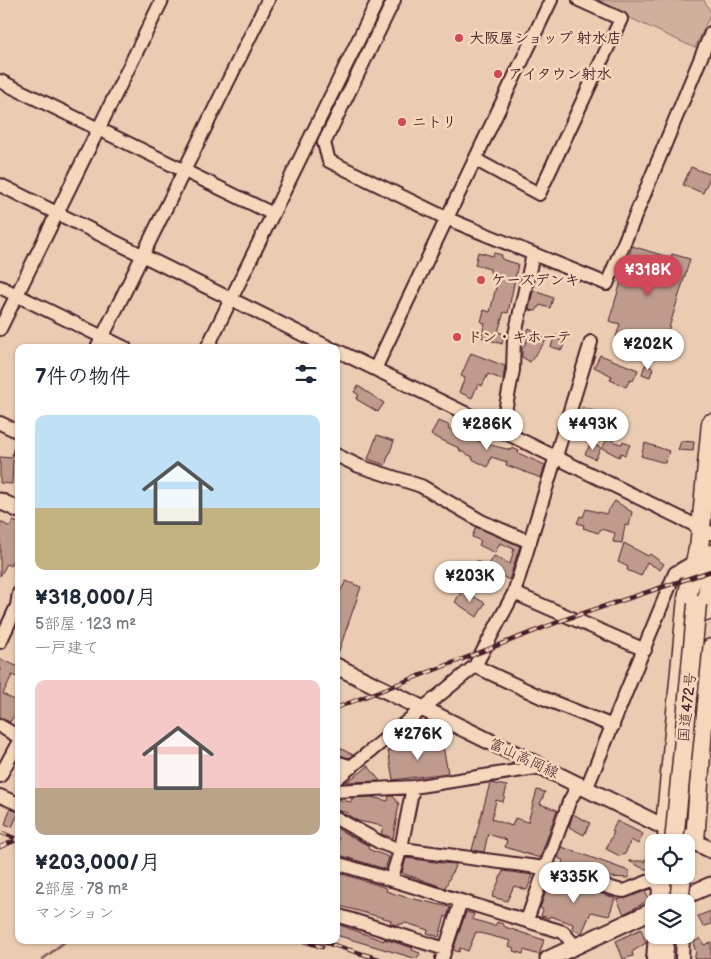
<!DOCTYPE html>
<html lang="ja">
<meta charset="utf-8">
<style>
body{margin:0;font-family:"Balsamiq Sans","Klee One",sans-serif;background:#f2f2f3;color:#1f2937;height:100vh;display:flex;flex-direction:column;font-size:19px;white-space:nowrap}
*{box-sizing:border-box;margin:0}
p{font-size:16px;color:#747a83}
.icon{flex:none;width:28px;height:28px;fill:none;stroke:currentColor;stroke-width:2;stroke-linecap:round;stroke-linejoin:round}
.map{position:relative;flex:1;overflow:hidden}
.details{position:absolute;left:15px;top:344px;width:325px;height:600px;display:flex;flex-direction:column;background:#fff;border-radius:10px;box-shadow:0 1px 4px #0004}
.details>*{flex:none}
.buttons{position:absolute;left:645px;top:834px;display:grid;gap:10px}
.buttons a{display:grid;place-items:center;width:50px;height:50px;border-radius:10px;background:#fff;box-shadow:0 1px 4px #0004;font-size:25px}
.price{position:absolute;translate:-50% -42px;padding:0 11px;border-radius:18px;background:#fff;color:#222;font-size:16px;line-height:32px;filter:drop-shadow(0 1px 2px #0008)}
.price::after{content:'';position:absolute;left:50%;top:30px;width:15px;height:11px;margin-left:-8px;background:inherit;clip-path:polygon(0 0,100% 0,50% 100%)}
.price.on{background:#d1495b;color:#fff}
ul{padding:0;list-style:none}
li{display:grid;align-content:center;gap:10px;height:265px;padding:0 20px}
li span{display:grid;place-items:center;height:155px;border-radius:10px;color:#555}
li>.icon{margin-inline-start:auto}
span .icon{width:90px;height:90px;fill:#fffc;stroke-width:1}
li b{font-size:21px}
h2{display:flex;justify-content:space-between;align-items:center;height:60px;padding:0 20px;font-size:21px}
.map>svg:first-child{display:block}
.green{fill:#d0af9c;stroke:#8d6764}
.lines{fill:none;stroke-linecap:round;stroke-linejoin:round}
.stream{stroke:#855e5c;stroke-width:2.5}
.building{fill:#be9b8d;stroke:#4a1f2b}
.minor-casing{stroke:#4a1f2b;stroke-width:16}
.major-casing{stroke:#4a1f2b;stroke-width:19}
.highway-casing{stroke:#4a1f2b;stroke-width:21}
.minor{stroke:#f5d7bb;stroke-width:12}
.major{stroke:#f5d7bb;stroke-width:15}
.highway{stroke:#f5d7bb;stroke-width:18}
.rail-casing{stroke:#4a1f2b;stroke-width:4.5}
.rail{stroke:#f5d7bb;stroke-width:2.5;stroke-dasharray:8;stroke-linecap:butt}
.highway-bridge-casing{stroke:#4a1f2b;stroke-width:21;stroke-linecap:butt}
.highway-bridge{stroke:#f5d7bb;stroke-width:18}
.poi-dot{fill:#d1495b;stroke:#f5d7bb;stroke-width:2}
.labels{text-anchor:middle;stroke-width:5;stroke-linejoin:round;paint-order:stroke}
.poi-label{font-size:15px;font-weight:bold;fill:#4a1f2b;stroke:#f5d7bb;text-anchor:start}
.street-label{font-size:15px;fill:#4a1f2b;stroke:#f5d7bb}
</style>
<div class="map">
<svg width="711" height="959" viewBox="0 0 711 959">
<rect width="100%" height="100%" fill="#ebccb2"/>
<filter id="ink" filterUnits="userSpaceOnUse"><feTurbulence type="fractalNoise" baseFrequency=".02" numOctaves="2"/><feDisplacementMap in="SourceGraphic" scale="10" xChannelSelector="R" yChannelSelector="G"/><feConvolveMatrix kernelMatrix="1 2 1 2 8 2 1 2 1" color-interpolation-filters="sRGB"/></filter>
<g filter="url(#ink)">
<path class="green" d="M 591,0 L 704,0 L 711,13 L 695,48 Z
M 582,407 L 618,418 L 614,435 L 603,435 L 601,438 L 576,431 Z"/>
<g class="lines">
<path class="stream" d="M 434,707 L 449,695
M 340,784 L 424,716
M 43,959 L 67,940"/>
</g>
<path class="building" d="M 691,167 L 711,175 L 703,193 L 683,185 Z
M 632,246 L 671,258 L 672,254 L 690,259 L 662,351 L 616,337 L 620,324 L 609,321 Z
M 478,252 L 493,256 L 494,253 L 502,255 L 501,258 L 504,260 L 518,264 L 508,313 L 504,312 L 498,332 L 504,334 L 502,344 L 481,337 L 485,323 L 481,322 L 484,310 L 490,312 L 499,275 L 490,272 L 490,269 L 475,265 Z
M 533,290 L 553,298 L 550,308 L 540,305 L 536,311 L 529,310 Z
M 529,328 L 547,339 L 530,362 L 522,357 L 522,349 L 528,339 L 524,337 Z
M 555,335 L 561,337 L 560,342 L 564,343 L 562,350 L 551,347 Z
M 471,353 L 505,366 L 503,380 L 488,374 L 482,386 L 478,384 L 472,398 L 459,392 L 465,378 L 461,376 Z
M 600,355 L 638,370 L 633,381 L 630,380 L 626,387 L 610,380 L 612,376 L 594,367 Z
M 645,365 L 653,368 L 650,377 L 642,374 Z
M 358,386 L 384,403 L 378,412 L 356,399 L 359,395 L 354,392 Z
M 438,421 L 449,425 L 448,428 L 465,437 L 466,435 L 480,442 L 485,432 L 490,434 L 486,444 L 511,450 L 512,448 L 519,451 L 518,453 L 545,465 L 541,478 L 506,465 L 507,462 L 491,457 L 488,467 L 472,459 L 473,457 L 460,451 L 459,448 L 431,435 Z
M 377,435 L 394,441 L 385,465 L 368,459 Z
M 608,438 L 617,443 L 622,444 L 623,441 L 630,445 L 625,455 L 621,453 L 619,457 L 602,448 Z
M 681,441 L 694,442 L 693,451 L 678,450 Z
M 591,443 L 601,448 L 595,459 L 585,454 Z
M 645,443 L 669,451 L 665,463 L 641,456 Z
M 13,449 L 19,450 L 19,462 L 13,461 L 12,484 L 0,483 L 0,457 L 12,458 Z
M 615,501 L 632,512 L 629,526 L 625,525 L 622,543 L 613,542 L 615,533 L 601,529 L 598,533 L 583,528 L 584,525 L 577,523 L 580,516 L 583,517 L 586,509 L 606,514 Z
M 0,521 L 8,526 L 10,526 L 13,521 L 19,523 L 19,559 L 14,557 L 10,566 L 7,564 L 0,576 Z
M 476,527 L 520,546 L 509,580 L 495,572 L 490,580 L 486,578 L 483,585 L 469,577 L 476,561 L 488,566 L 494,556 L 510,564 L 514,549 L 500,543 L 495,553 L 479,545 L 481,541 L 472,537 Z
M 624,543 L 648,556 L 650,554 L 664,564 L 660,570 L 647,562 L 641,576 L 627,570 L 628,567 L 618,562 Z
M 346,581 L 361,587 L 337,656 L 336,599 Z
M 462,590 L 485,603 L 477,617 L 455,602 Z
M 0,659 L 19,667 L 19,678 L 12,675 L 3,694 L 19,703 L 19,709 L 10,722 L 0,718 Z
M 442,741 L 448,773 L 393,780 L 388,750 Z
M 336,746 L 353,755 L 349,758 L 336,754 Z
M 368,766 L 380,781 L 346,782 L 361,772 Z
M 490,783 L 507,786 L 503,802 L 496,800 L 492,819 L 512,826 L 515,818 L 528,822 L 537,790 L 545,792 L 540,804 L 557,810 L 540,858 L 505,847 L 507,840 L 488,834 L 484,852 L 472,850 Z
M 389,796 L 393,796 L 399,804 L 393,838 L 381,834 L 383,826 L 358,821 L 348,815 L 348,813 L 336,810 L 336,799 L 351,802 L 352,798 L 371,797 L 388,801 Z
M 10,809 L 19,812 L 19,816 L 17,816 L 12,827 L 5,824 Z
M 573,814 L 590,823 L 584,835 L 569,827 Z
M 617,821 L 643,834 L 638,844 L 631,840 L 625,854 L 620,856 L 606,849 L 614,832 L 612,831 Z
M 336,828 L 369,846 L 368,849 L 389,857 L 385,869 L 336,854 L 339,838 L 336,837 Z
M 562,847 L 629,871 L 629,878 L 608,877 L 575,864 L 574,868 L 562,865 L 563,860 L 558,858 Z
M 406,858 L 442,863 L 456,864 L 445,888 L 402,873 Z
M 645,859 L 654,859 L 654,869 L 644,869 L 629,861 L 645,861 Z
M 503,871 L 533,875 L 527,890 L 514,886 L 507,901 L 492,897 Z
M 336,872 L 381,886 L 387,889 L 386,891 L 405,897 L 450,907 L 447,917 L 445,916 L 439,937 L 427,933 L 428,930 L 406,923 L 396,925 L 390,923 L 391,920 L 336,905 Z
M 551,878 L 615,898 L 609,916 L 591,912 L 582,933 L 572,929 L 573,924 L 550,916 L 549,918 L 541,916 L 543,910 L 540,908 Z
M 645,891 L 649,900 L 624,914 L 617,900 Z
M 711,911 L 711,924 L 703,927 L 698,916 Z
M 466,912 L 474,914 L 472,919 L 495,926 L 497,922 L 503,924 L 505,927 L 544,940 L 539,955 L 524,950 L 523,954 L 513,951 L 514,948 L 509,946 L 511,941 L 476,932 L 468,951 L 460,948 L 459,952 L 453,950 Z
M 337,924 L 384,941 L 384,939 L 413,948 L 412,950 L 420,953 L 417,959 L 336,935 Z
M 641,929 L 646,943 L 632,952 L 633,956 L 623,959 L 616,941 Z
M 700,938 L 704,945 L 711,942 L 711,959 L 694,959 L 696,952 L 693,943 Z"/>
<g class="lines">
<defs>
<path id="minor" d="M 394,0 L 324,143 L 329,161 L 448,219 L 607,284 L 711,33
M 0,81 L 273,214
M 476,160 L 539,194 L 621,19 L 579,0
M 0,185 L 330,348
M 0,287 L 125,348
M 0,329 L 162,0
M 97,348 L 268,0
M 207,348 L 378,0
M 336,350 L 711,533
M 375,369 L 551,0
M 0,423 L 19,432
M 501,432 L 513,370 L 514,339 L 533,254
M 336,455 L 359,466 L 421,486 L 481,521 L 530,542
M 514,593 L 645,650
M 0,642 L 17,606 L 19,593
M 475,666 L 543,698 L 613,726
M 0,726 L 19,737
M 336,762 L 352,767
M 0,776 L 19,741
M 336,779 L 475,666 L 514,593 L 591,342
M 587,787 L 675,573 L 694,562
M 336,791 L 413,787 L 542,767
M 0,796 L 19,804
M 336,818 L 381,843 L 395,848 L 545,868 L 618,890 L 624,891 L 660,877
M 664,842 L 665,826
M 336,863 L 563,932 L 575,946
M 391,880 L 401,848 L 413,787
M 658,902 L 660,875
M 336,915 L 445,949
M 527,920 L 569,802 L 579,784
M 442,959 L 461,901
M 653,959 L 655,935
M 682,959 L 683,935"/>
<path id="major" d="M 0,501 L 19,510
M 336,666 L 711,850
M 671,902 L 711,885
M 548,959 L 654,910"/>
<path id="highway" d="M 698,559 L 711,423
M 706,612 L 711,554
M 665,826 L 687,598 L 698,549
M 695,842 L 703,726 L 711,648
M 668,902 L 670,875
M 663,959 L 665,935"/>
</defs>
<use href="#minor" class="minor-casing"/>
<use href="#major" class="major-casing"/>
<use href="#highway" class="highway-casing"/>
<use href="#minor" class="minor"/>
<use href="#major" class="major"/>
<use href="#highway" class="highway"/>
<defs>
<path id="rail" d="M 336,708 L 566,619 L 711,571
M 0,832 L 19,840
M 0,847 L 19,839
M 301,940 L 322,947
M 317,940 L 379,959"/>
</defs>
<use href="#rail" class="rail-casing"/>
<use href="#rail" class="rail"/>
<defs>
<path id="highway-bridge" d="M 674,842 L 697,604
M 679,902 L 682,875"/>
</defs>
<use href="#highway-bridge" class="highway-bridge-casing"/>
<use href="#highway-bridge" class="highway-bridge"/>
</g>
</g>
<g class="poi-dot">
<circle cx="459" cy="38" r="5"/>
<circle cx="498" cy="74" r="5"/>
<circle cx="402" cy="122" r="5"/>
<circle cx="481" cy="280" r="5"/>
<circle cx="457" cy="337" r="5"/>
</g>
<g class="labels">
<g class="poi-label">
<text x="469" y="43">大阪屋ショップ 射水店</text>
<text x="508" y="79">アイタウン射水</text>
<text x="412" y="127">ニトリ</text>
<text x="491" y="285">ケーズデンキ</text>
<text x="467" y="342">ドン・キホーテ</text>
</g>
<g class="street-label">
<text transform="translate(687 707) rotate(-84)" y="5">国道472号</text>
<text transform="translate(524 758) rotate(25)" y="5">富山高岡線</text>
</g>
</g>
</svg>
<div class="buttons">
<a><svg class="icon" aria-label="locate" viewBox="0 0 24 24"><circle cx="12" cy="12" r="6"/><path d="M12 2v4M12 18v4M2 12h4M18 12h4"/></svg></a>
<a><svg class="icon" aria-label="layers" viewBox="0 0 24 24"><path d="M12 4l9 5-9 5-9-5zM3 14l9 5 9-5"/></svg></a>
</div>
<b class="price on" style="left:648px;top:297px">¥318K</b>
<b class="price" style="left:648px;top:371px">¥202K</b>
<b class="price" style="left:487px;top:451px">¥286K</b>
<b class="price" style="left:593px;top:451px">¥493K</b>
<b class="price" style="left:470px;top:603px">¥203K</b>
<b class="price" style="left:418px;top:761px">¥276K</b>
<b class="price" style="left:574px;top:904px">¥335K</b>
<section class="details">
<h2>7件の物件<svg class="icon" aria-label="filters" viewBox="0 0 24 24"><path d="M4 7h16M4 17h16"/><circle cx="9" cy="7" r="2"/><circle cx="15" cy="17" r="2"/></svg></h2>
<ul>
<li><span style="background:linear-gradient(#bfe0f5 60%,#c2b280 0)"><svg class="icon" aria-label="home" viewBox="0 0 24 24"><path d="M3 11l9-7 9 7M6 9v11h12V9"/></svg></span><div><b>¥318,000/月</b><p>5部屋 · 123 m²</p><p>一戸建て</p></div></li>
<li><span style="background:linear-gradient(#f6c9c9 70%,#b9a48a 0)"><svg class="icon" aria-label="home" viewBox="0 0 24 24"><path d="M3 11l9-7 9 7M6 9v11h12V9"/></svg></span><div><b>¥203,000/月</b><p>2部屋 · 78 m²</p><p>マンション</p></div></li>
</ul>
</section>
</div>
